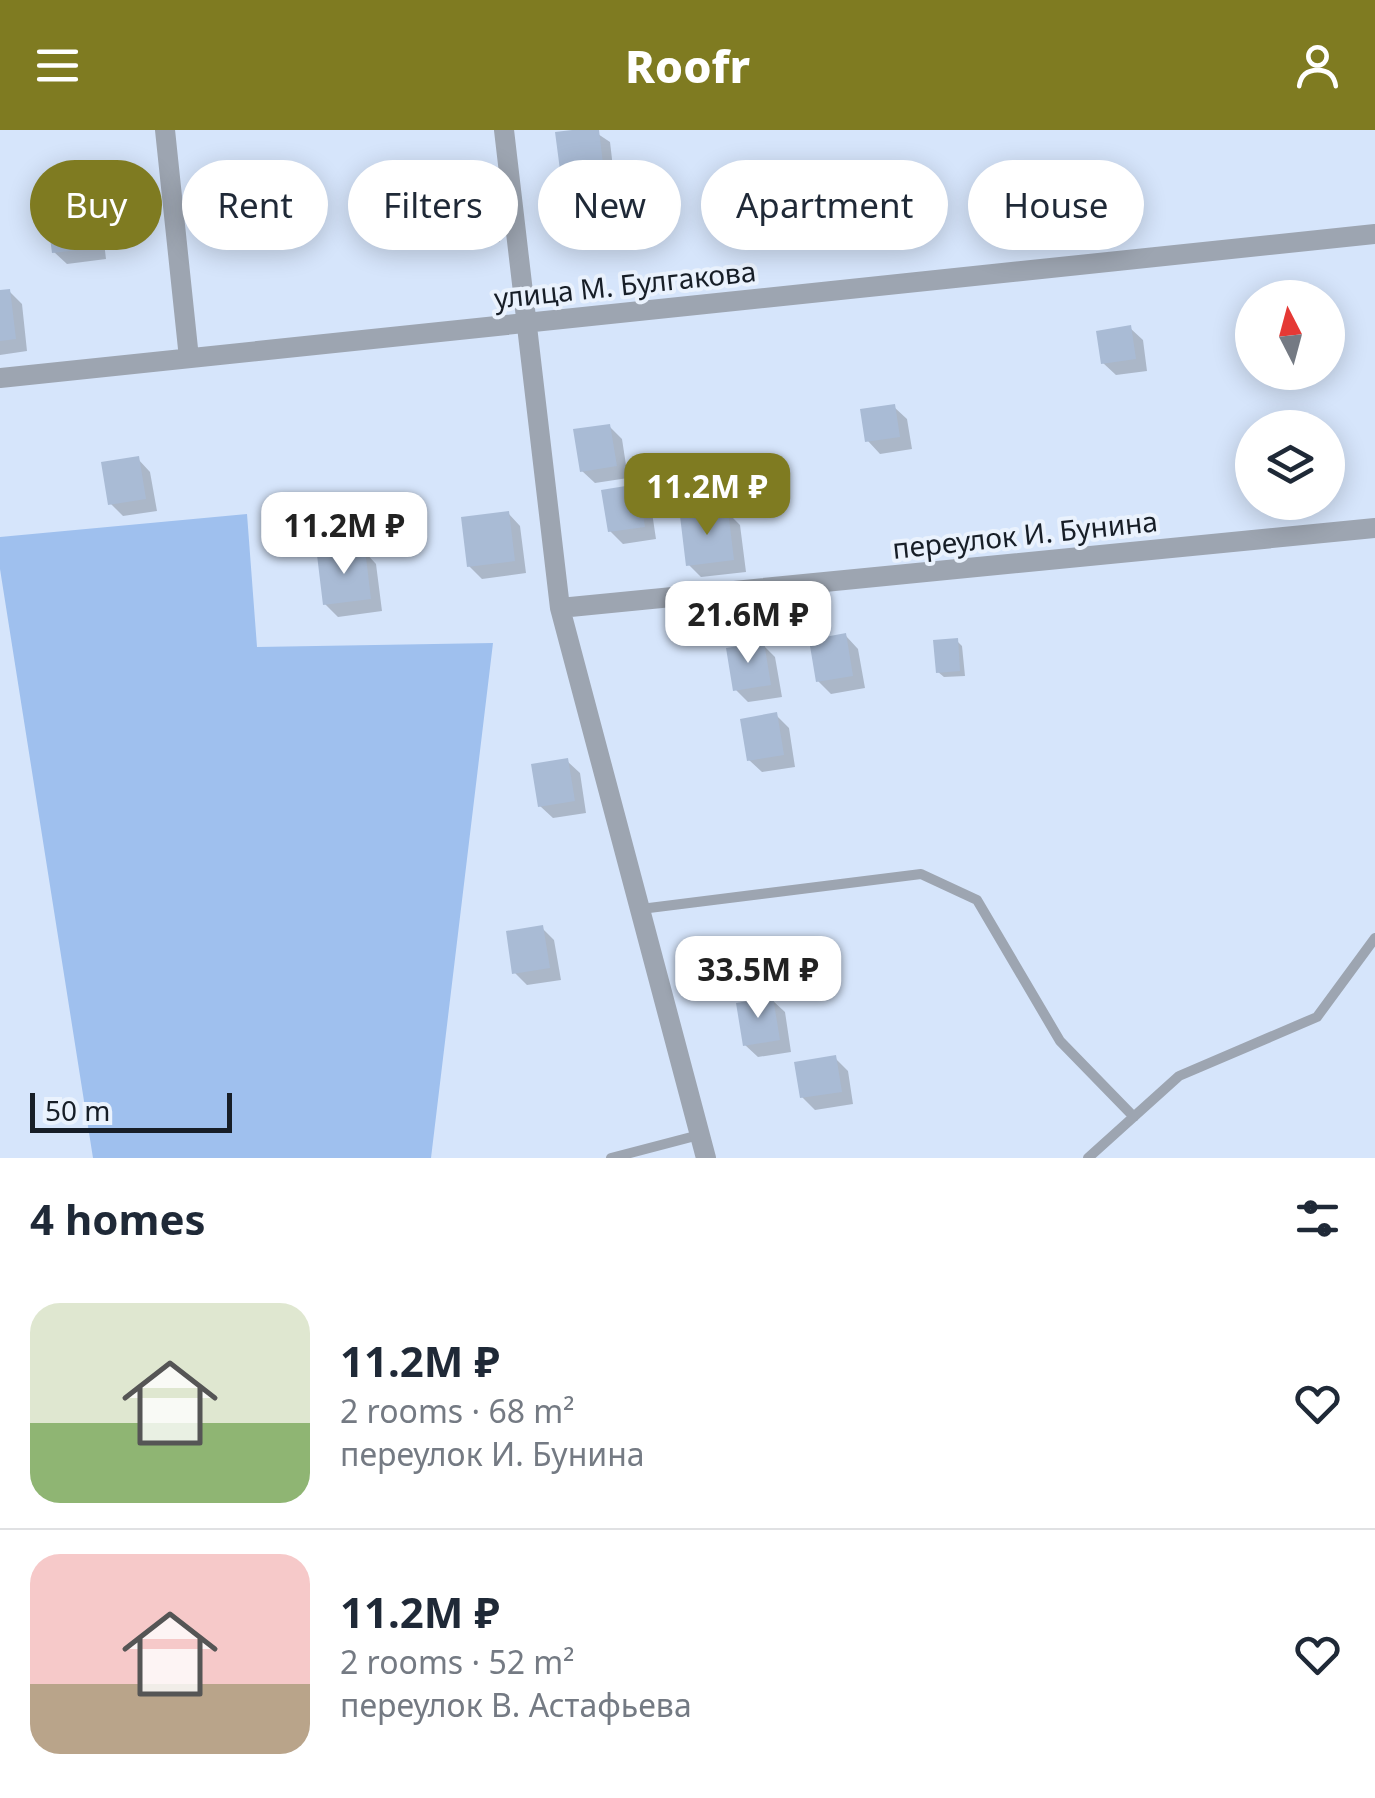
<!DOCTYPE html>
<meta charset="utf-8">
<style>
body{margin:0;font-family:"Noto Sans",sans-serif;background:#f2f2f3;color:#1f2937;height:100vh;display:flex;flex-direction:column;font-size:38px;white-space:nowrap}
*{box-sizing:border-box;margin:0}
p{font-size:32px;color:#747a83}
.icon{flex:none;width:55px;height:55px;fill:none;stroke:currentColor;stroke-width:2;stroke-linecap:round;stroke-linejoin:round}
.map{position:relative;height:1028px;overflow:hidden}
.panel{display:flex;flex-direction:column;background:#fff;flex:1}
.panel>*{flex:none}
.hud{position:absolute;left:30px;top:30px;width:1315px;height:90px;display:flex;gap:20px}
.needle{width:65px;rotate:354deg}
.fabs{position:absolute;left:1235px;top:150px;display:grid;gap:20px}
.fabs a{display:grid;place-items:center;width:110px;height:110px;border-radius:50%;background:#fff;box-shadow:0 5px 25px #0003;font-size:50px}
.scale{position:absolute;left:30px;bottom:25px;width:202px;box-sizing:border-box;padding-left:10px;border:5px solid #171e27;border-top:0;font-size:28px;line-height:35px;white-space:nowrap;color:#171e27;-webkit-text-stroke:8px #eaf2fd;paint-order:stroke}
.price{position:absolute;translate:-50% -85px;padding:0 22px;border-radius:20px;background:#fff;color:#222;font-size:32px;line-height:65px;filter:drop-shadow(0 2px 5px #0008)}
.price::after{content:'';position:absolute;left:50%;top:60px;width:30px;height:22px;margin-left:-15px;background:inherit;clip-path:polygon(0 0,100% 0,50% 100%)}
.price.selected{background:#7f7b21;color:#fff}
ul{padding:0;list-style:none}
li{display:flex;align-items:center;gap:30px;height:250px;padding:0 30px}
li+li{border-top:2px solid #e0e1e3}
li span{display:grid;place-items:center;flex:none;width:280px;height:200px;border-radius:30px;color:#555}
li>.icon{margin-inline-start:auto}
span .icon{width:120px;height:120px;fill:#fffc;stroke-width:1}
li b{font-size:42px}
h2{display:flex;justify-content:space-between;align-items:center;height:120px;padding:0 30px;font-size:42px}
.pill{padding:0 35px;border-radius:45px;background:#fff;box-shadow:0 5px 25px #0003;font-size:35px;line-height:90px}
.pill.selected{background:#7f7b21;color:#fff}
header{display:flex;justify-content:space-between;align-items:center;height:130px;padding:0 30px;background:#7f7b21;color:#fff;font-size:45px;font-weight:800}
.map>svg:first-child{display:block}
.green{fill:#9fc0ee}
.shadow{fill:#0003}
.building{fill:#a9bbd5}
.lines{fill:none;stroke-linecap:round;stroke-linejoin:round}
.lane{stroke:#9da5b1;stroke-width:10}
.street{stroke:#9da5b1;stroke-width:20}
.labels{text-anchor:middle;stroke-width:8;stroke-linejoin:round;paint-order:stroke}
.street-label{font-size:28px;fill:#171e27;stroke:#eaf2fd}
</style>
<header><svg class="icon" aria-label="menu" viewBox="0 0 24 24"><path d="M4 6h16M4 12h16M4 18h16"/></svg>Roofr<svg class="icon" aria-label="person" viewBox="0 0 24 24"><circle cx="12" cy="8" r="4"/><path d="M4 21q1-7 8-7t8 7"/></svg></header>
<div class="map">
<svg width="1375" height="1028" viewBox="0 0 1375 1028">
<rect width="100%" height="100%" fill="#d6e5fb"/>
<path class="green" d="M 247,384 L 257,517 L 493,513 L 431,1028 L 93,1028 L 0,439 L 0,407 Z"/>
<path class="shadow" d="M 592,0 L 610,12 L 614,46 L 575,51 L 562,39 Z
M 483,65 L 496,78 L 500,112 L 461,117 L 449,104 Z
M 89,83 L 102,95 L 106,129 L 67,134 L 54,122 Z
M 9,161 L 22,174 L 27,221 L 0,225 L 0,163 Z
M 1130,198 L 1143,210 L 1147,241 L 1116,245 L 1103,233 Z
M 894,277 L 907,289 L 912,319 L 880,324 L 868,311 Z
M 609,296 L 622,309 L 628,348 L 595,353 L 582,341 Z
M 138,329 L 150,342 L 157,381 L 123,386 L 111,374 Z
M 638,357 L 650,369 L 656,409 L 623,414 L 610,401 Z
M 727,382 L 740,395 L 746,442 L 701,447 L 689,435 Z
M 508,383 L 520,396 L 526,443 L 482,449 L 469,436 Z
M 364,421 L 376,434 L 382,481 L 338,487 L 325,474 Z
M 846,506 L 858,519 L 865,558 L 831,564 L 818,551 Z
M 957,511 L 962,516 L 965,546 L 944,547 L 938,542 Z
M 763,515 L 775,527 L 782,567 L 748,572 L 736,560 Z
M 776,585 L 789,598 L 795,637 L 762,642 L 749,630 Z
M 567,631 L 580,643 L 586,683 L 553,688 L 540,676 Z
M 542,798 L 554,810 L 561,850 L 527,855 L 515,843 Z
M 772,870 L 785,882 L 791,922 L 758,927 L 745,915 Z
M 835,928 L 848,941 L 853,974 L 815,980 L 802,967 Z"/>
<path class="building" d="M 572,0 L 599,0 L 603,34 L 560,40 L 555,2 Z
M 484,62 L 489,100 L 446,105 L 441,68 Z
M 90,80 L 95,118 L 52,123 L 47,86 Z
M 10,159 L 16,209 L 0,211 L 0,160 Z
M 1131,195 L 1136,229 L 1101,234 L 1096,201 Z
M 895,274 L 900,307 L 865,312 L 860,279 Z
M 610,294 L 617,336 L 580,342 L 573,299 Z
M 139,326 L 146,369 L 108,375 L 101,332 Z
M 638,354 L 645,397 L 608,402 L 601,360 Z
M 728,380 L 734,430 L 686,436 L 680,386 Z
M 509,381 L 515,431 L 467,437 L 461,387 Z
M 365,419 L 371,469 L 323,475 L 317,425 Z
M 846,503 L 853,546 L 816,552 L 809,510 Z
M 958,508 L 960,541 L 936,543 L 933,510 Z
M 764,512 L 771,555 L 733,561 L 726,518 Z
M 777,582 L 784,625 L 747,631 L 740,589 Z
M 568,628 L 575,671 L 538,677 L 531,634 Z
M 543,795 L 550,838 L 512,844 L 506,801 Z
M 773,867 L 780,910 L 743,916 L 736,873 Z
M 836,925 L 842,962 L 800,968 L 794,932 Z"/>
<g class="lines">
<path class="lane" d="M 641,779 L 921,744 L 977,770 L 1060,911 L 1134,987
M 611,1028 L 699,1005
M 1088,1028 L 1179,946 L 1317,887 L 1375,808"/>
<path class="street" d="M 165,0 L 189,228
M 504,0 L 560,478 L 706,1028
M 0,248 L 1375,104
M 560,478 L 1375,398"/>
</g>
<g class="labels">
<g class="street-label">
<text transform="translate(625 155) rotate(-6)" y="10">улица М. Булгакова</text>
<text transform="translate(1025 405) rotate(-6)" y="10">переулок И. Бунина</text>
</g>
</g>
</svg>
<div class="fabs">
<a><svg class="needle" viewBox="-14 -14 28 28"><path d="M0-13l5 13h-10z" fill="#e53935"/><path d="M0 13l5-13h-10z" fill="#747a83"/></svg></a>
<a><svg class="icon" aria-label="layers" viewBox="0 0 24 24"><path d="M12 4l9 5-9 5-9-5zM3 14l9 5 9-5"/></svg></a>
</div>
<div class="scale">50 m</div>
<b class="price selected" style="left:707px;top:408px">11.2M ₽</b>
<b class="price" style="left:344px;top:447px">11.2M ₽</b>
<b class="price" style="left:748px;top:536px">21.6M ₽</b>
<b class="price" style="left:758px;top:891px">33.5M ₽</b>
<div class="hud">
<a class="pill selected">Buy</a>
<a class="pill">Rent</a>
<a class="pill">Filters</a>
<a class="pill">New</a>
<a class="pill">Apartment</a>
<a class="pill">House</a>
</div>
</div>
<section class="panel">
<h2>4 homes<svg class="icon" aria-label="filters" viewBox="0 0 24 24"><path d="M4 7h16M4 17h16"/><circle cx="9" cy="7" r="2"/><circle cx="15" cy="17" r="2"/></svg></h2>
<ul>
<li><span style="background:linear-gradient(#dfe7d0 60%,#8fb573 0)"><svg class="icon" aria-label="home" viewBox="0 0 24 24"><path d="M3 11l9-7 9 7M6 9v11h12V9"/></svg></span><div><b>11.2M ₽</b><p>2 rooms · 68 m²</p><p>переулок И. Бунина</p></div><svg class="icon" aria-label="heart" viewBox="0 0 24 24"><path d="M12 20l-8-8c-3-5 5-10 8-4 3-6 11-1 8 4z"/></svg></li>
<li><span style="background:linear-gradient(#f6c9c9 65%,#b9a48a 0)"><svg class="icon" aria-label="home" viewBox="0 0 24 24"><path d="M3 11l9-7 9 7M6 9v11h12V9"/></svg></span><div><b>11.2M ₽</b><p>2 rooms · 52 m²</p><p>переулок В. Астафьева</p></div><svg class="icon" aria-label="heart" viewBox="0 0 24 24"><path d="M12 20l-8-8c-3-5 5-10 8-4 3-6 11-1 8 4z"/></svg></li>
</ul>
</section>
